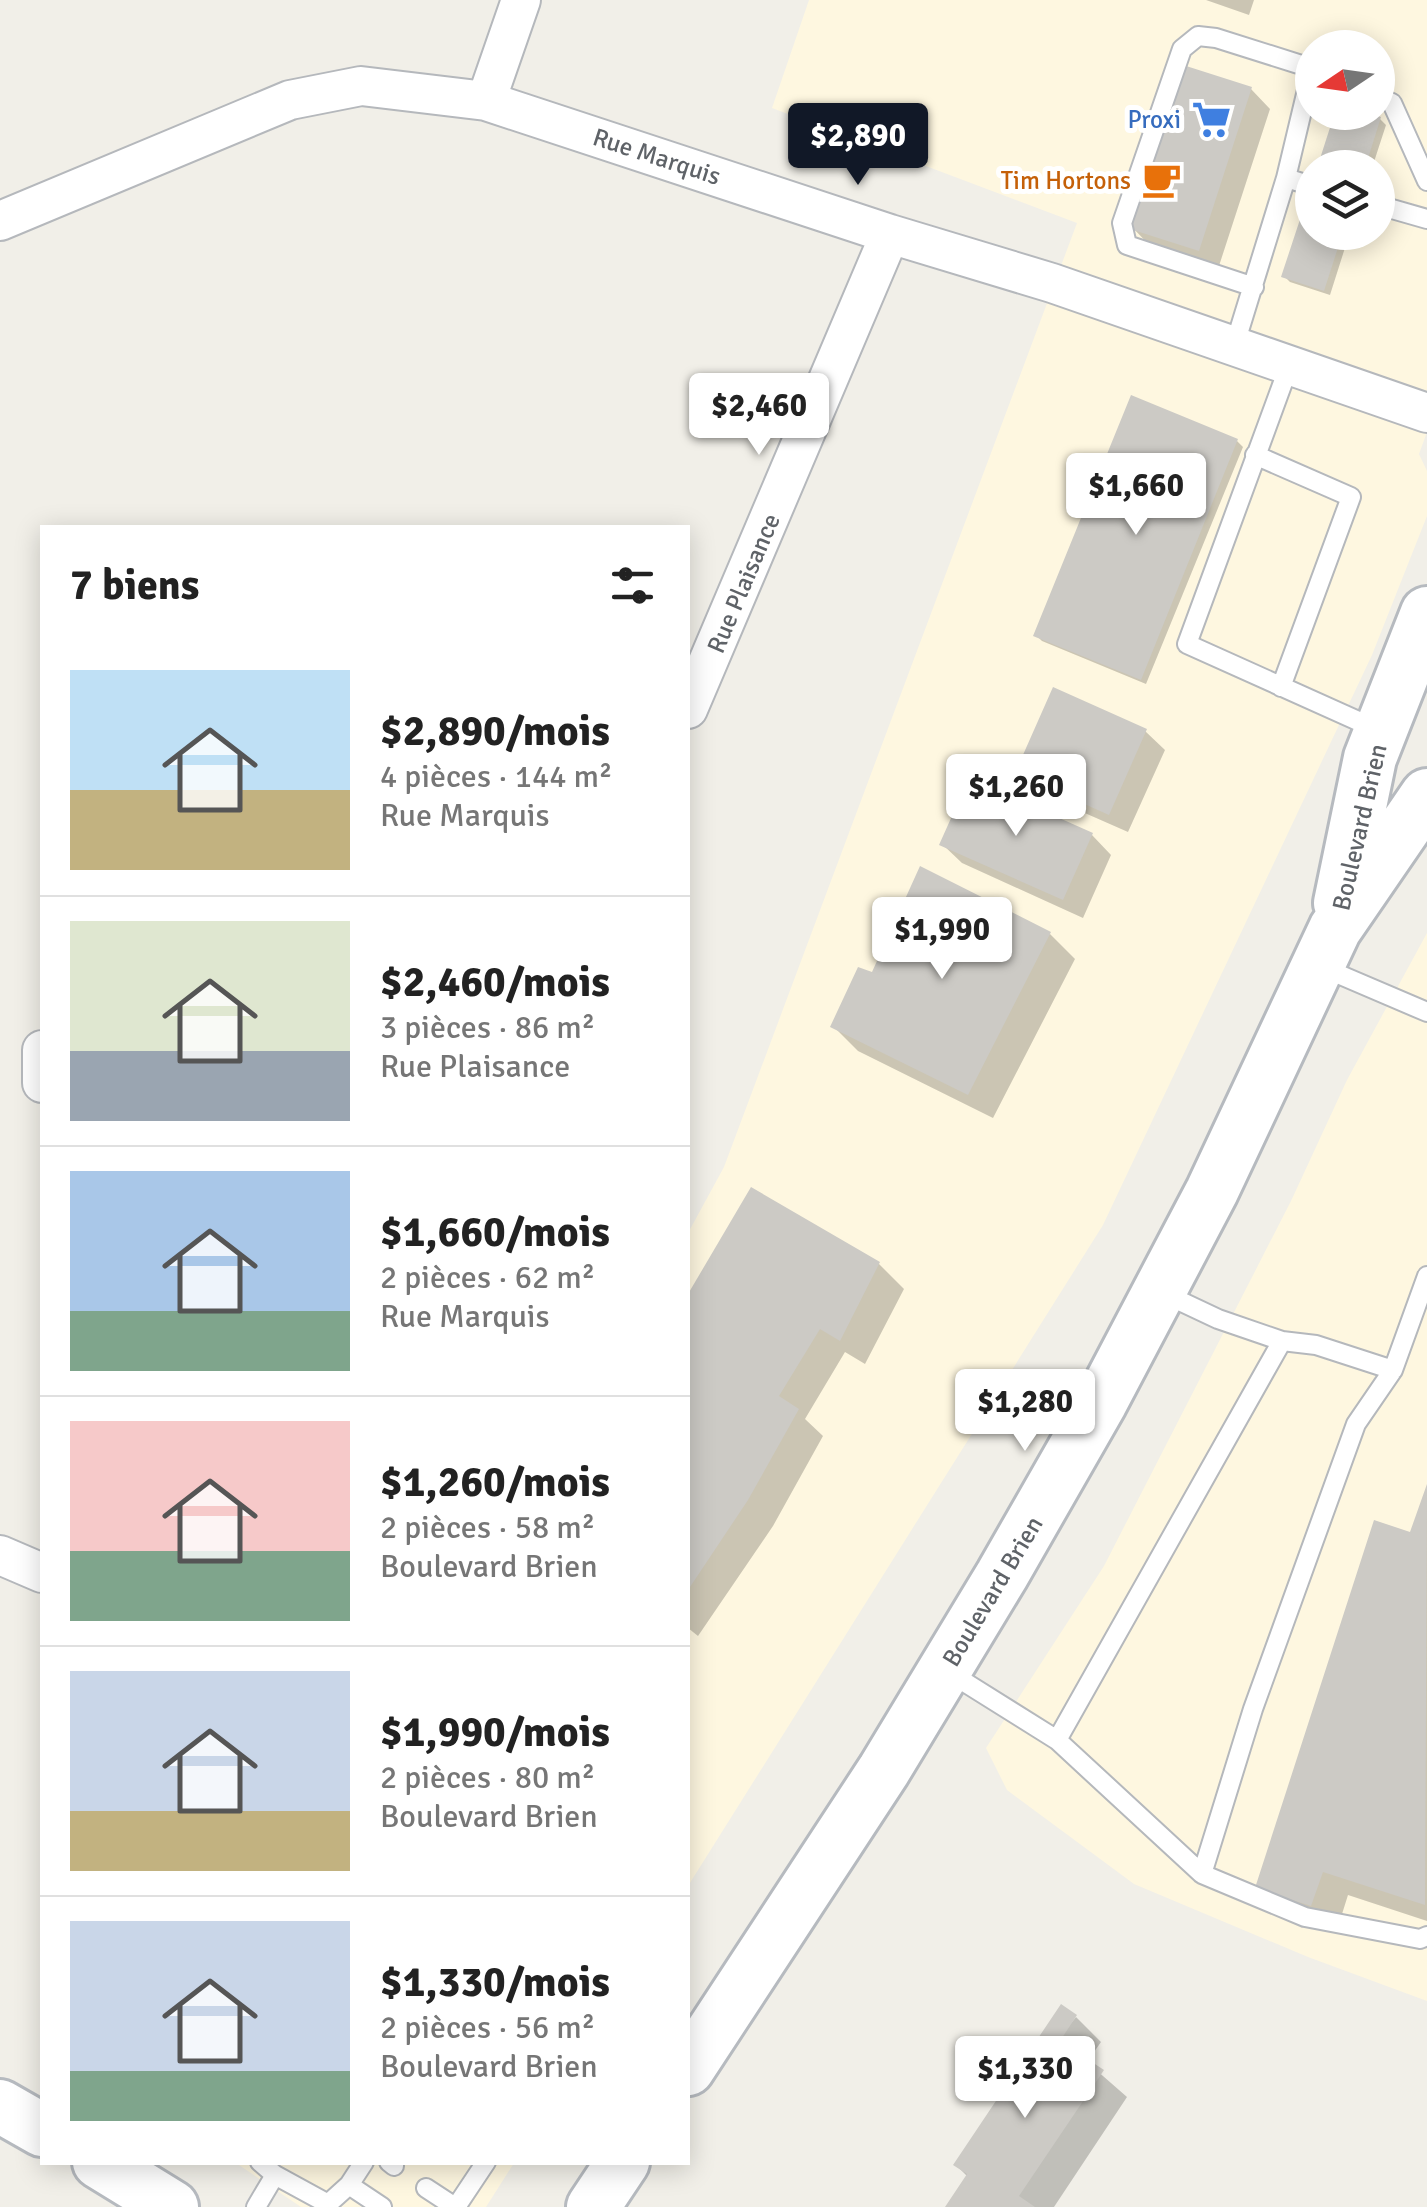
<!DOCTYPE html>
<html lang="fr">
<meta charset="utf-8">
<style>
body{margin:0;font-family:Signika,sans-serif;background:#f6f6f6;color:#222;height:100vh;display:flex;flex-direction:column;font-size:38px;white-space:nowrap}
*{box-sizing:border-box;margin:0}
p{font-size:32px;color:#767676}
.icon{flex:none;width:55px;height:55px;fill:none;stroke:currentColor;stroke-width:2;stroke-linecap:round;stroke-linejoin:round}
.map{position:relative;flex:1;overflow:hidden}
.drawer{position:absolute;left:40px;top:525px;width:650px;height:1640px;display:flex;flex-direction:column;background:#fff;border-radius:0px;box-shadow:0 5px 25px #0003}
.drawer>*{flex:none}
.needle{width:65px;rotate:257deg}
.fabs{position:absolute;left:1295px;top:30px;display:grid;gap:20px}
.fabs a{display:grid;place-items:center;width:100px;height:100px;border-radius:50%;background:#fff;box-shadow:0 5px 25px #0003;font-size:50px}
.price{position:absolute;translate:-50% -85px;padding:0 22px;border-radius:10px;background:#fff;color:#222;font-size:32px;line-height:65px;filter:drop-shadow(0 2px 5px #0008)}
.price::after{content:'';position:absolute;left:50%;top:60px;width:30px;height:22px;margin-left:-15px;background:inherit;clip-path:polygon(0 0,100% 0,50% 100%)}
.price.current{background:#111827;color:#fff}
ul{padding:0;list-style:none}
li{display:flex;align-items:center;gap:30px;height:250px;padding:0 30px}
li+li{border-top:2px solid #e0e0e0}
li span{display:grid;place-items:center;flex:none;width:280px;height:200px;border-radius:0px;color:#555}
li>.icon{margin-inline-start:auto}
span .icon{width:120px;height:120px;fill:#fffc;stroke-width:1}
li b{font-size:42px}
h2{display:flex;justify-content:space-between;align-items:center;height:120px;padding:0 30px;font-size:42px}
.map>svg:first-child{display:block}
.commercial{fill:#fef7e0;fill-rule:evenodd}
.shadow{fill:#0003}
.building{fill:#cccac5}
.lines{fill:none;stroke-linecap:round;stroke-linejoin:round}
.lane-casing{stroke:#b5b8bc;stroke-width:22}
.street-casing{stroke:#b5b8bc;stroke-width:42}
.secondary-casing{stroke:#b6babf;stroke-width:58}
.lane{stroke:#fff;stroke-width:18}
.street{stroke:#fff;stroke-width:38}
.secondary{stroke:#fff;stroke-width:52}
.labels{text-anchor:middle;stroke-width:10;stroke-linejoin:round;paint-order:stroke}
.shop-label{font-size:25px;fill:#366cbe;stroke:#fff;text-anchor:end}
.street-label{font-size:25px;fill:#5f6368;stroke:#fff}
.food-label{font-size:25px;fill:#c56008;stroke:#fff;text-anchor:end}
</style>
<div class="map">
<svg width="1427" height="2207" viewBox="0 0 1427 2207">
<rect width="100%" height="100%" fill="#f1efe8"/>
<path class="commercial" d="M 809,0 L 1427,0 L 1427,432 L 1419,454 L 1427,471 L 1427,516 L 1372,655 L 1103,1225 L 688,1886 L 688,1233 L 724,1167 L 1077,223 L 772,108 ZM 1312,48 L 1378,48 L 1378,112 L 1312,112 ZM 1312,168 L 1378,168 L 1378,232 L 1312,232 Z
M 1427,933 L 1427,2001 L 1308,1957 L 1134,1884 L 1007,1790 L 986,1748 L 1104,1566 L 1291,1201 L 1347,1080 Z
M 236,2163 L 514,2163 L 486,2207 L 301,2207 Z"/>
<path class="shadow" d="M 1206,0 L 1254,0 L 1249,15 Z
M 1251,89 L 1270,109 L 1218,269 L 1152,248 L 1133,228 Z
M 1380,119 L 1386,125 L 1372,168 L 1320,168 Z
M 1312,189 L 1312,232 L 1350,232 L 1330,295 L 1290,282 L 1284,276 Z
M 1237,441 L 1243,447 L 1146,684 L 1042,641 L 1036,635 Z
M 1145,731 L 1165,750 L 1128,832 L 1037,792 L 1018,773 Z
M 1092,835 L 1111,855 L 1083,918 L 962,863 L 942,844 Z
M 1050,934 L 1075,959 L 993,1118 L 858,1051 L 833,1026 L 873,975 Z
M 752,1190 L 879,1264 L 904,1289 L 865,1364 L 845,1352 L 805,1419 L 823,1436 L 773,1526 L 698,1636 L 688,1628 L 688,1299 Z
M 1427,1489 L 1427,1921 L 1348,1895 L 1337,1930 L 1257,1887 L 1412,1535 Z
M 1076,2017 L 1101,2042 L 1087,2062 L 1127,2097 L 1054,2207 L 948,2207 L 968,2177 L 956,2165 Z"/>
<path class="building" d="M 1183,65 L 1252,87 L 1199,251 L 1130,229 Z
M 1335,112 L 1368,112 L 1381,117 L 1365,168 L 1317,168 Z
M 1312,183 L 1312,232 L 1343,232 L 1324,291 L 1281,277 Z
M 1131,395 L 1238,439 L 1141,680 L 1033,636 Z
M 1053,687 L 1147,729 L 1109,815 L 1015,773 Z
M 969,778 L 1093,833 L 1063,900 L 939,845 Z
M 920,866 L 1051,932 L 968,1095 L 830,1027 L 858,967 L 872,972 Z
M 751,1187 L 880,1262 L 840,1341 L 820,1329 L 779,1396 L 799,1409 L 748,1500 L 688,1590 L 688,1294 Z
M 1427,1484 L 1425,1905 L 1323,1872 L 1311,1906 L 1255,1888 L 1374,1520 L 1410,1532 Z
M 1061,2004 L 1077,2015 L 1060,2041 L 1104,2070 L 1019,2196 L 1035,2207 L 945,2207 L 967,2174 L 953,2165 Z"/>
<g class="lines">
<defs>
<path id="lane" d="M 1378,97 L 1392,103 L 1427,181
M 1286,178 L 1312,69
M 1378,205 L 1427,219
M 1254,287 L 1127,245 L 1122,223 L 1182,49 L 1198,36 L 1216,38 L 1311,68
M 1234,347 L 1286,178 L 1312,186
M 1289,366 L 1187,644 L 1376,729
M 1255,455 L 1351,497 L 1281,687
M 1324,968 L 1427,1012
M 1165,1294 L 1218,1319 L 1282,1341 L 1316,1345 L 1393,1370
M 950,1673 L 1057,1740 L 1202,1874 L 1253,1709 L 1356,1424 L 1393,1370 L 1427,1276
M 1057,1740 L 1282,1341
M 1202,1874 L 1305,1917 L 1420,1939 L 1427,1936
M 260,2162 L 275,2175 L 328,2204 L 349,2185
M 364,2162 L 349,2185 L 382,2207
M 389,2162 L 394,2166
M 426,2188 L 455,2207
M 256,2207 L 275,2175
M 456,2207 L 486,2162"/>
<path id="street" d="M 486,101 L 521,0
M 0,221 L 290,100 L 361,86 L 486,101 L 890,234 L 1052,283 L 1427,413
M 688,709 L 890,234
M 42,1050 L 42,1083
M 0,1555 L 42,1573"/>
<path id="secondary" d="M 1340,903 L 1370,758 L 1427,613
M 688,2069 L 884,1770 L 1002,1575 L 1101,1402 L 1212,1191 L 1335,929 L 1427,795
M 0,2106 L 42,2130
M 99,2162 L 172,2207
M 593,2207 L 623,2162"/>
</defs>
<use href="#lane" class="lane-casing"/>
<use href="#street" class="street-casing"/>
<use href="#secondary" class="secondary-casing"/>
<use href="#lane" class="lane"/>
<use href="#street" class="street"/>
<use href="#secondary" class="secondary"/>
</g>
<defs>
<symbol id="supermarket-bare" viewBox="-9 -9 18 18"><path d="M-6-5.5h2.5l.6 2H6L4.5 2H-2.5L-4.4-4H-6ZM-1.5 3.2a1.3 1.3 0 1 0 .1 0ZM3 3.2a1.3 1.3 0 1 0 .1 0Z" fill="#3f7fe0" stroke="#fff" stroke-width="2.5" paint-order="stroke"/></symbol>
<symbol id="cafe-bare" viewBox="-9 -9 18 18"><path d="M-5.5-4.5H6V0H3Q3 3.5 0 3.5H-2.5Q-5.5 3.5-5.5 0ZM3-3.2v2h1.7v-2ZM-6 4.5H4V6H-6Z" fill="#e8710a" stroke="#fff" stroke-width="2.5" paint-order="stroke"/></symbol>
</defs>
<g fill-rule="evenodd">
<use href="#supermarket-bare" x="1184" y="92" width="55" height="55"/>
<use href="#cafe-bare" x="1134" y="152" width="55" height="55"/>
</g>
<g class="labels">
<g class="shop-label">
<text x="1181" y="128">Proxi</text>
</g>
<g class="street-label">
<text transform="translate(657 156) rotate(18)" y="9">Rue Marquis</text>
<text transform="translate(743 583) rotate(-67)" y="9">Rue Plaisance</text>
<text transform="translate(1359 827) rotate(-77)" y="9">Boulevard Brien</text>
<text transform="translate(992 1591) rotate(-59)" y="9">Boulevard Brien</text>
</g>
<g class="food-label">
<text x="1131" y="189">Tim Hortons</text>
</g>
</g>
</svg>
<div class="fabs">
<a><svg class="needle" viewBox="-14 -14 28 28"><path d="M0-13l5 13h-10z" fill="#e53935"/><path d="M0 13l5-13h-10z" fill="#767676"/></svg></a>
<a><svg class="icon" aria-label="layers" viewBox="0 0 24 24"><path d="M12 4l9 5-9 5-9-5zM3 14l9 5 9-5"/></svg></a>
</div>
<b class="price current" style="left:858px;top:188px">$2,890</b>
<b class="price" style="left:759px;top:458px">$2,460</b>
<b class="price" style="left:1136px;top:538px">$1,660</b>
<b class="price" style="left:1016px;top:839px">$1,260</b>
<b class="price" style="left:942px;top:982px">$1,990</b>
<b class="price" style="left:1025px;top:1454px">$1,280</b>
<b class="price" style="left:1025px;top:2121px">$1,330</b>
<section class="drawer">
<h2>7 biens<svg class="icon" aria-label="filters" viewBox="0 0 24 24"><path d="M4 7h16M4 17h16"/><circle cx="9" cy="7" r="2"/><circle cx="15" cy="17" r="2"/></svg></h2>
<ul>
<li><span style="background:linear-gradient(#bfe0f5 60%,#c2b280 0)"><svg class="icon" aria-label="home" viewBox="0 0 24 24"><path d="M3 11l9-7 9 7M6 9v11h12V9"/></svg></span><div><b>$2,890/mois</b><p>4 pièces · 144 m²</p><p>Rue Marquis</p></div></li>
<li><span style="background:linear-gradient(#dfe7d0 65%,#9aa5b1 0)"><svg class="icon" aria-label="home" viewBox="0 0 24 24"><path d="M3 11l9-7 9 7M6 9v11h12V9"/></svg></span><div><b>$2,460/mois</b><p>3 pièces · 86 m²</p><p>Rue Plaisance</p></div></li>
<li><span style="background:linear-gradient(#a9c7e8 70%,#7fa58c 0)"><svg class="icon" aria-label="home" viewBox="0 0 24 24"><path d="M3 11l9-7 9 7M6 9v11h12V9"/></svg></span><div><b>$1,660/mois</b><p>2 pièces · 62 m²</p><p>Rue Marquis</p></div></li>
<li><span style="background:linear-gradient(#f6c9c9 65%,#7fa58c 0)"><svg class="icon" aria-label="home" viewBox="0 0 24 24"><path d="M3 11l9-7 9 7M6 9v11h12V9"/></svg></span><div><b>$1,260/mois</b><p>2 pièces · 58 m²</p><p>Boulevard Brien</p></div></li>
<li><span style="background:linear-gradient(#c9d6e8 70%,#c2b280 0)"><svg class="icon" aria-label="home" viewBox="0 0 24 24"><path d="M3 11l9-7 9 7M6 9v11h12V9"/></svg></span><div><b>$1,990/mois</b><p>2 pièces · 80 m²</p><p>Boulevard Brien</p></div></li>
<li><span style="background:linear-gradient(#c9d6e8 75%,#7fa58c 0)"><svg class="icon" aria-label="home" viewBox="0 0 24 24"><path d="M3 11l9-7 9 7M6 9v11h12V9"/></svg></span><div><b>$1,330/mois</b><p>2 pièces · 56 m²</p><p>Boulevard Brien</p></div></li>
</ul>
</section>
</div>
